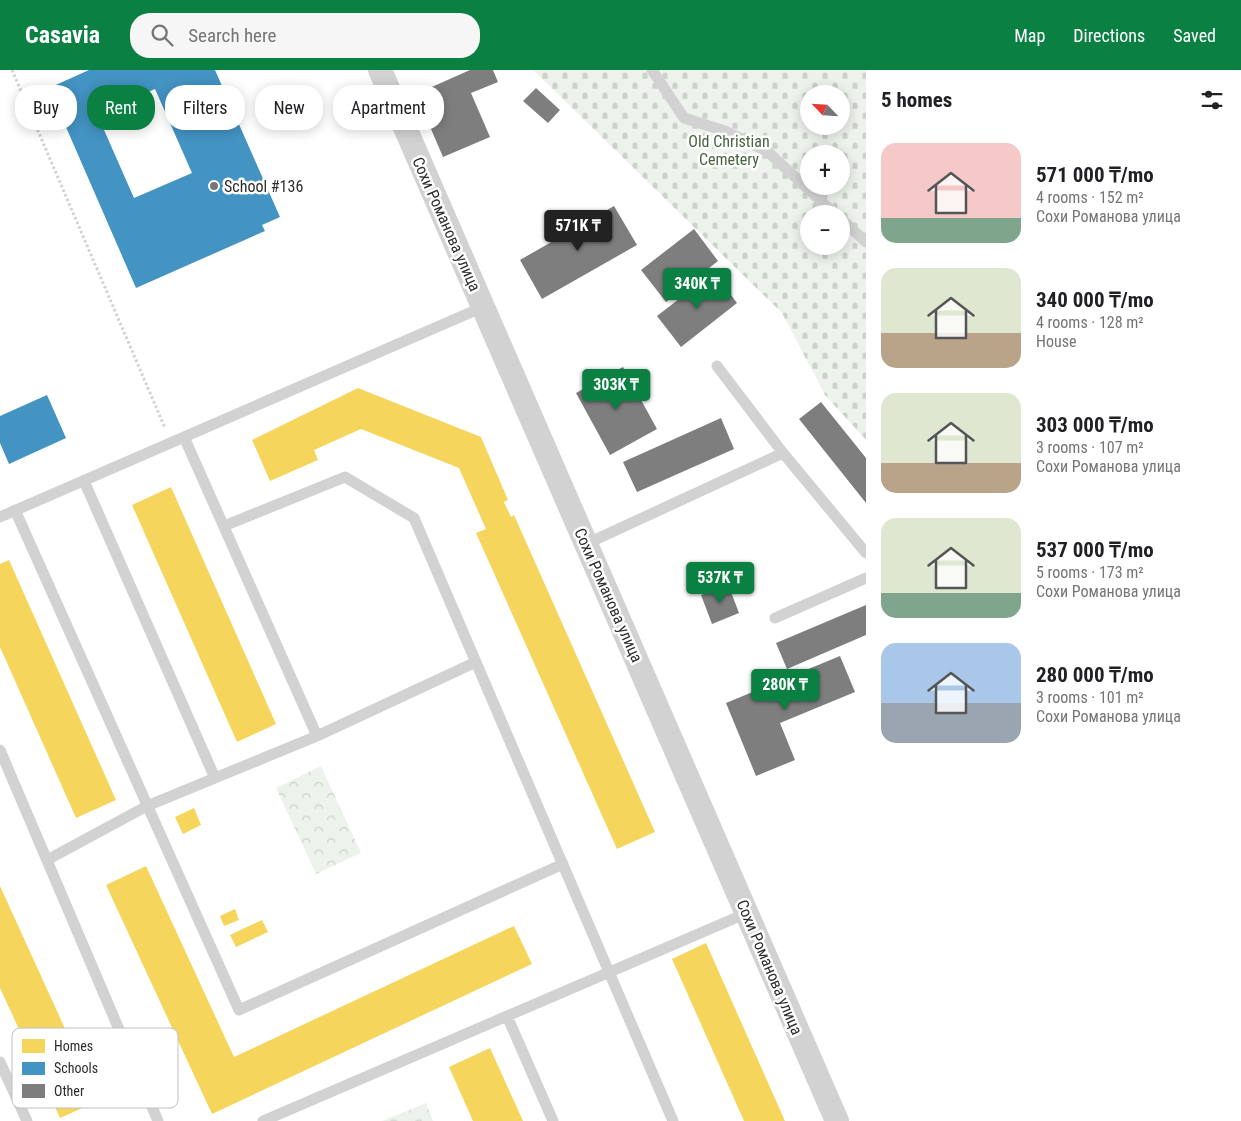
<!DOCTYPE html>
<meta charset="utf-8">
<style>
body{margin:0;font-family:"Roboto Condensed",sans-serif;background:#f6f6f6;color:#202124;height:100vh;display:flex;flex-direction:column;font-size:19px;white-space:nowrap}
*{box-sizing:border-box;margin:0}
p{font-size:16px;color:#757577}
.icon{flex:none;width:28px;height:28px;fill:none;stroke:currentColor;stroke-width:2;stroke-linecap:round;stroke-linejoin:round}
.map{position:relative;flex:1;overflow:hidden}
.drawer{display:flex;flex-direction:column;background:#fff;width:375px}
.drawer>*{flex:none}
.hud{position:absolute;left:15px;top:15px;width:475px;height:45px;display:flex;gap:10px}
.needle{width:32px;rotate:295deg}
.buttons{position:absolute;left:800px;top:15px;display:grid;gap:10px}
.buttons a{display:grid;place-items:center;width:50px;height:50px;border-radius:50%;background:#fff;box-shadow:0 2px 12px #0003;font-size:25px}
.price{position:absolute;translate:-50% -42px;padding:0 11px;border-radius:5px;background:#0b8043;color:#fff;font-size:16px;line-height:32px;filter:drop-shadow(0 1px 2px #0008)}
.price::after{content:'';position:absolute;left:50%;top:30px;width:15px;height:11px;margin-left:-8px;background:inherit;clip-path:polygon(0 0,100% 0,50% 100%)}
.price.on{background:#222;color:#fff}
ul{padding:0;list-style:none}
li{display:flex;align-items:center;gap:15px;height:125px;padding:0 15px}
li span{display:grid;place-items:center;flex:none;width:140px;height:100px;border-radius:15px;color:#555}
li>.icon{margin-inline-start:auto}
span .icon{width:60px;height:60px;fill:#fffc;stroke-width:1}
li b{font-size:21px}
h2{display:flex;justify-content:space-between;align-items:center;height:60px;padding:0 15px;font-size:21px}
.tag{padding:0 18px;border-radius:20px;background:#fff;box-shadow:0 2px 12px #0003;font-size:18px;line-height:45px}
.tag.on{background:#0b8043;color:#fff}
header{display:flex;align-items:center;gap:30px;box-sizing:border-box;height:70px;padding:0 25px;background:#0b8043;color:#fff}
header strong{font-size:24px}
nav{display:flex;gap:28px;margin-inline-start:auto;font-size:18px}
.search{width:350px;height:45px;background:#f6f6f6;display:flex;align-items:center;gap:12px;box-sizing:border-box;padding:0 18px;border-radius:20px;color:#757577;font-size:19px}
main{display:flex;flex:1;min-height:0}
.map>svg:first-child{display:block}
.cemetery{fill:url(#cemetery-stones);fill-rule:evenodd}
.park{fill:url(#park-crowns)}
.homes{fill:#f6d55c}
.schools{fill:#4393c3;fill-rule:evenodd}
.building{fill:#7e7e7e}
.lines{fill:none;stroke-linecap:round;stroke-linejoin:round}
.path{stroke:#d2d2d2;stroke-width:3;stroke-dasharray:2.5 2.5;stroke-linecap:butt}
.service{stroke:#d2d2d2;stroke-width:11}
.minor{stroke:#d2d2d2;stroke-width:24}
.poi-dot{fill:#767676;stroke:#fff;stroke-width:2}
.labels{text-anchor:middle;stroke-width:5;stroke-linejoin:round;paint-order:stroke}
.park-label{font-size:16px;fill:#45643f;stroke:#fff}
.poi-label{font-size:16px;fill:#2d2d2d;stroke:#fff;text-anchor:start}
.street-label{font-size:16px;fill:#2d2d2d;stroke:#fff}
.key{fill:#fff;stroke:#c0c0c0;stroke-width:1}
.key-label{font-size:14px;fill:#2d2d2d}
</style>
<header>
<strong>Casavia</strong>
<div class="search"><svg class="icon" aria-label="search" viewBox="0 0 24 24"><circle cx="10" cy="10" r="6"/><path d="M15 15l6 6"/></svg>Search here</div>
<nav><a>Map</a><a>Directions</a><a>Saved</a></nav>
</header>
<main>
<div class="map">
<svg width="866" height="1051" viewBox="0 0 866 1051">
<defs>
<pattern id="cemetery-stones" width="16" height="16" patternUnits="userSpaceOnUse" patternTransform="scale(1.25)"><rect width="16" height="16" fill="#edf3ec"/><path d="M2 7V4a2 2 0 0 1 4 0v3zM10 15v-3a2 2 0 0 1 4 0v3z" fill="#ccd1cb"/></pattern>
<pattern id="park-crowns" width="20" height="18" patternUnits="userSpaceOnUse" patternTransform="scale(1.25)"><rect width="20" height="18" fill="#edf3ec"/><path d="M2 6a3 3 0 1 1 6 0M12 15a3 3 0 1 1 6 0" fill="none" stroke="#ccd1cb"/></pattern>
</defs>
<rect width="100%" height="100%" fill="#fff"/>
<path class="cemetery" d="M 533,0 L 866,0 L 866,370 L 825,325 L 782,243 ZM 809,24 L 841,24 L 841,56 L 809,56 ZM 809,84 L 841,84 L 841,116 L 809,116 ZM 809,144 L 841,144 L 841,176 L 809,176 Z"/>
<path class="park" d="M 321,696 L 361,783 L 316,804 L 276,718 Z
M 426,1033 L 433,1051 L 382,1051 Z"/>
<path class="homes" d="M 358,318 L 481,367 L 508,430 L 504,432 L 511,447 L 514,445 L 655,762 L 617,779 L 476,463 L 486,459 L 459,398 L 361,359 L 314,380 L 318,390 L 270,411 L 252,370 Z
M 171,417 L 276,654 L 237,672 L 132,435 Z
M 9,490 L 116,730 L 76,748 L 0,577 L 0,494 Z
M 194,738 L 201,755 L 183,764 L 175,747 Z
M 146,796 L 234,987 L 514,856 L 532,894 L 212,1044 L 106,815 Z
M 0,816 L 98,1031 L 60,1048 L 0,918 Z
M 235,839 L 239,850 L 224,856 L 220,846 Z
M 262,850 L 268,862 L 236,877 L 230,865 Z
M 706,873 L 785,1051 L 744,1051 L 672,889 Z
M 490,978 L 523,1051 L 473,1051 L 449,997 Z"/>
<path class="schools" d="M 89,0 L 215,0 L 280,147 L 262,155 L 265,161 L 136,218 L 49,18 ZM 155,19 L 192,103 L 134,128 L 97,44 Z
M 47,325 L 66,368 L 9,394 L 0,373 L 0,346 Z"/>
<path class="building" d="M 470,0 L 493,0 L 498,12 L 471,23 L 490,67 L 443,87 L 416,24 Z
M 536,18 L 560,40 L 548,53 L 523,31 Z
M 614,136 L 637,175 L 542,229 L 520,190 Z
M 694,159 L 718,191 L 666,232 L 641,200 Z
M 714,202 L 737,233 L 681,277 L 657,246 Z
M 623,297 L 657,359 L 610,385 L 576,323 Z
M 821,332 L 866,388 L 866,433 L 799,349 Z
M 721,348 L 734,379 L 637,422 L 623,392 Z
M 728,514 L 739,543 L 712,554 L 701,525 Z
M 866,535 L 866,565 L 787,599 L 776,573 Z
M 840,586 L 855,622 L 780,653 L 795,690 L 756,706 L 726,633 Z"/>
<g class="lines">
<path class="path" d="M 12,0 L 165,358"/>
<path class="service" d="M 652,0 L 684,48 L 725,61 L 767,81 L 835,144
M 841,149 L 866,172
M 717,296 L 783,383 L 866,483
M 184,367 L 317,666
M 84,411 L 215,708
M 15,440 L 239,940 L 563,794
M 0,447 L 483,237
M 224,456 L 345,407 L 414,448 L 673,1051
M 586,474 L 783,383
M 775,548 L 866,508
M 0,680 L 158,1051
M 47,790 L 147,736 L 317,666 L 476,592
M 507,946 L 553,1051
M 0,992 L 27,1051
M 263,1051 L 747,843"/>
<path class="minor" d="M 380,0 L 837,1051"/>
</g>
<circle class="poi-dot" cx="214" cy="116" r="5"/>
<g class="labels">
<g class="park-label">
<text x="729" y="77">Old Christian<tspan x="729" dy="18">Cemetery</tspan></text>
</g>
<g class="poi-label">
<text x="224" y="122">School #136</text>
</g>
<g class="street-label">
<text transform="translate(447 154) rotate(66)" y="6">Сохи Романова улица</text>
<text transform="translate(609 525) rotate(66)" y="6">Сохи Романова улица</text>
<text transform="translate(770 897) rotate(67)" y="6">Сохи Романова улица</text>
</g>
</g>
<rect x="12" y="958" width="166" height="80" rx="8" class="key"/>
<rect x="22" y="969" width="23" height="14" fill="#f6d55c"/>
<rect x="22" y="992" width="23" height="13" fill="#4393c3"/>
<rect x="22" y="1014" width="23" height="14" fill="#7e7e7e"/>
<g class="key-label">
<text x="54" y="981">Homes</text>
<text x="54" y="1003">Schools</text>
<text x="54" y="1026">Other</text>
</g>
</svg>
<div class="buttons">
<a><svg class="needle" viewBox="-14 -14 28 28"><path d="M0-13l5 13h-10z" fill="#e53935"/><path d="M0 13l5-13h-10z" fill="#757577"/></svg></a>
<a>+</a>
<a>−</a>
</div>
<b class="price on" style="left:578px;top:182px">571K ₸</b>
<b class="price" style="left:697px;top:240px">340K ₸</b>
<b class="price" style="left:616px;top:341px">303K ₸</b>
<b class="price" style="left:720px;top:534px">537K ₸</b>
<b class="price" style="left:785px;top:641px">280K ₸</b>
<div class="hud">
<a class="tag">Buy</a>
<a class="tag on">Rent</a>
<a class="tag">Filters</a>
<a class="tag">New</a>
<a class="tag">Apartment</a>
</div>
</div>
<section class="drawer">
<h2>5 homes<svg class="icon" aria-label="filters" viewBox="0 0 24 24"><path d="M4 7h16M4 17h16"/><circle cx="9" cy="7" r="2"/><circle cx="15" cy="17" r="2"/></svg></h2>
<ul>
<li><span style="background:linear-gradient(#f6c9c9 75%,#7fa58c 0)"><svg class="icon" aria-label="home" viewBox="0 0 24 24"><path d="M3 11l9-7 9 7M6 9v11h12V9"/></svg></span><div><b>571 000 ₸/mo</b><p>4 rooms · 152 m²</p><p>Сохи Романова улица</p></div></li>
<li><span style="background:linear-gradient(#dfe7d0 65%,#b9a48a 0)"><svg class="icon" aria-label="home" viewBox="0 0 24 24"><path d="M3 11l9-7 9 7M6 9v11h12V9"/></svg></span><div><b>340 000 ₸/mo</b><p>4 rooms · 128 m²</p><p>House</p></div></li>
<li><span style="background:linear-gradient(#dfe7d0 70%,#b9a48a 0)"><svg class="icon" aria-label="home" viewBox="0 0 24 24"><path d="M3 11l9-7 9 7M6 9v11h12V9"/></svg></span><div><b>303 000 ₸/mo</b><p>3 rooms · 107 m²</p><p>Сохи Романова улица</p></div></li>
<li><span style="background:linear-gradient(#dfe7d0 75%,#7fa58c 0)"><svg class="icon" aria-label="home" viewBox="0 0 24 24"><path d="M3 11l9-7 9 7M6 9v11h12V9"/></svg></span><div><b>537 000 ₸/mo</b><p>5 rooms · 173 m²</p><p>Сохи Романова улица</p></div></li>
<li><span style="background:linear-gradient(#a9c7e8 60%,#9aa5b1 0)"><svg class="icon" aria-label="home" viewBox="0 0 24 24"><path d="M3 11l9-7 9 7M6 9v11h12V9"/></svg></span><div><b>280 000 ₸/mo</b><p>3 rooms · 101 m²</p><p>Сохи Романова улица</p></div></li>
</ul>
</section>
</main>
